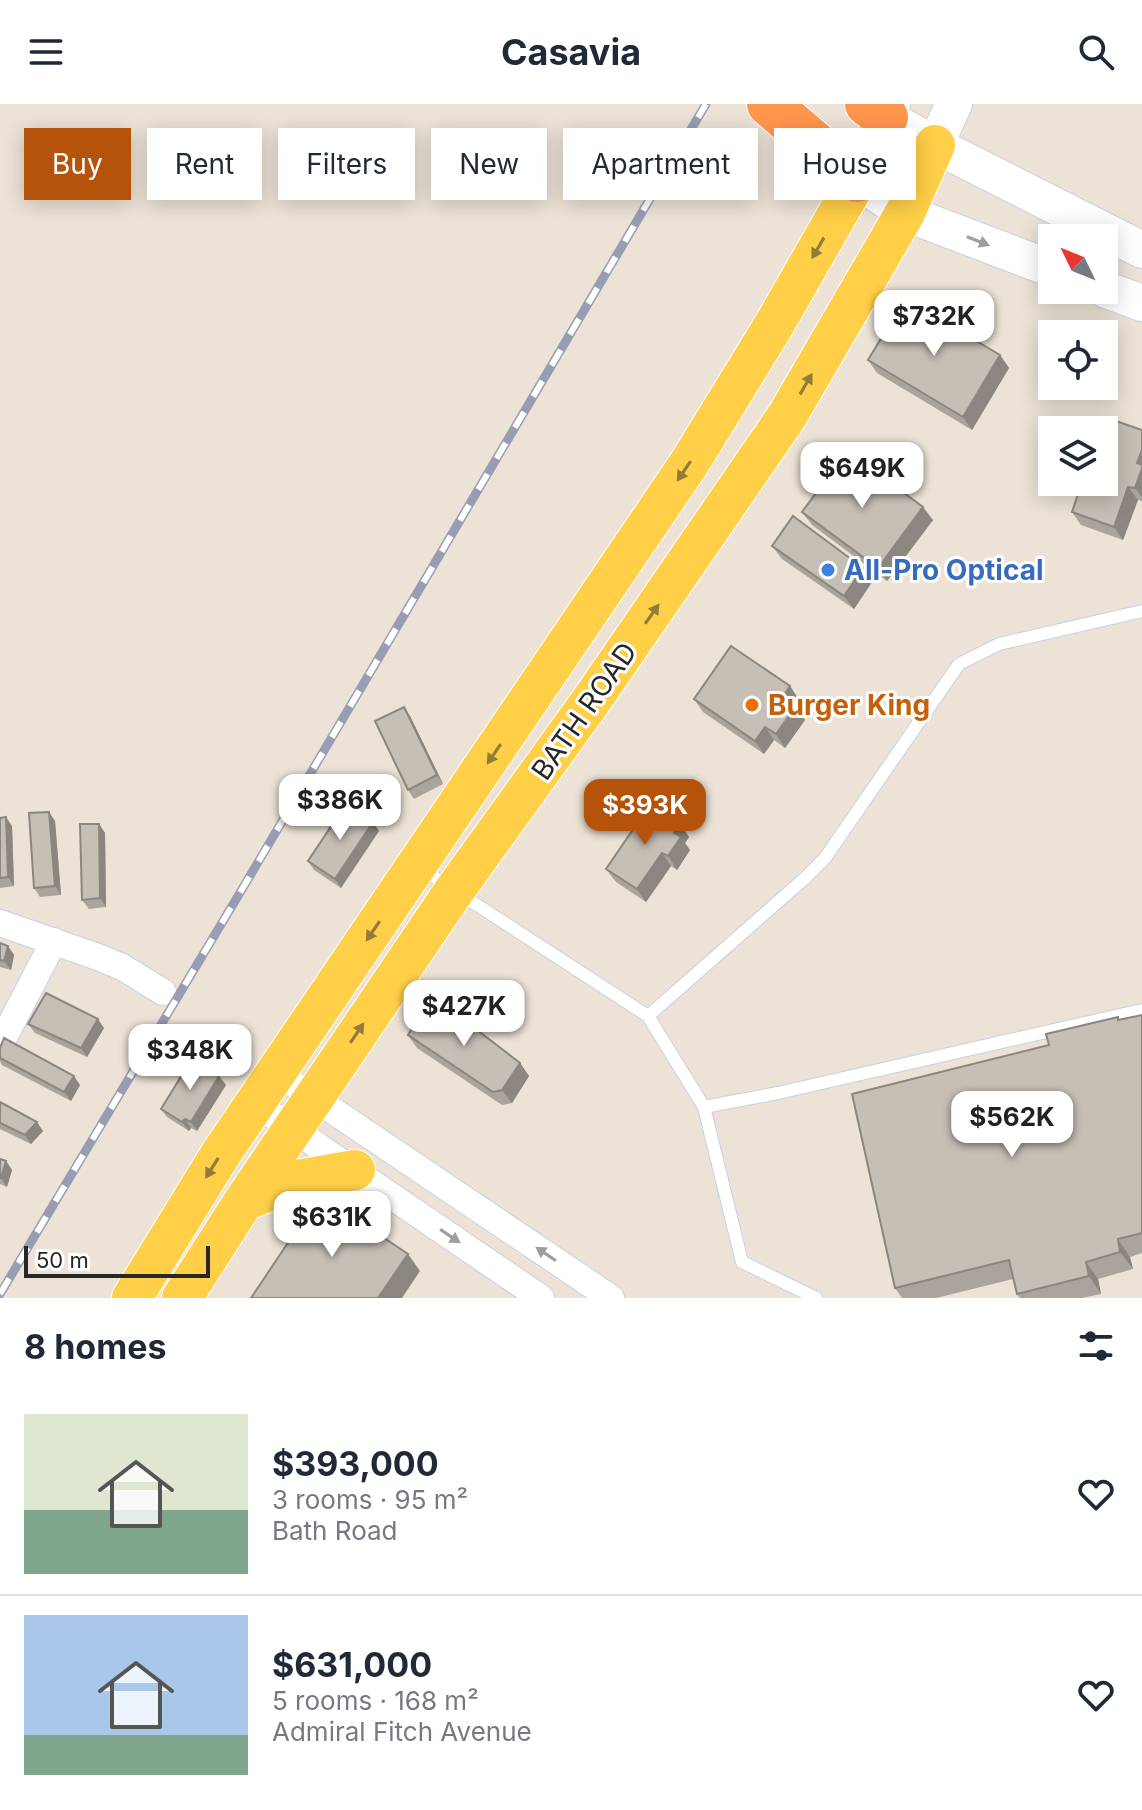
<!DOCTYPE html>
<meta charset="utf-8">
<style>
body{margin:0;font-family:Inter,sans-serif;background:#f6f6f7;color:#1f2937;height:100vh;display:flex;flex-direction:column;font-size:30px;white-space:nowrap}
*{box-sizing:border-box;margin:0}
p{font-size:26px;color:#747a83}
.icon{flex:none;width:44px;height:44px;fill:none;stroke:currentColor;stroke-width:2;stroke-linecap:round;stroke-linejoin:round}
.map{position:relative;height:1194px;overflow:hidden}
.side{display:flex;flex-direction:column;background:#fff;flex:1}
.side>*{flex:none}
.guide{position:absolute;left:24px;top:24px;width:1094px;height:72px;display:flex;gap:16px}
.needle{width:52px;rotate:313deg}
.controls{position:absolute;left:1038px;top:120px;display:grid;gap:16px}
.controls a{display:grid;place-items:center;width:80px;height:80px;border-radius:0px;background:#fff;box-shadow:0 4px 20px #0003;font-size:40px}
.scale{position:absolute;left:24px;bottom:20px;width:186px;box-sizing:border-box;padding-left:8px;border:4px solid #272727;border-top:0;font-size:22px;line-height:28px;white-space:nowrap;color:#272727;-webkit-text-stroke:6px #fff;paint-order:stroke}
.price{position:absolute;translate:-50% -68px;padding:0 18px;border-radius:16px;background:#fff;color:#222;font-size:26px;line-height:52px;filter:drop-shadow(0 2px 4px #0008)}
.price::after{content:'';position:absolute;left:50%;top:48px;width:24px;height:18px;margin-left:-12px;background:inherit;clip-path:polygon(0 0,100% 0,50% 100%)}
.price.current{background:#b45309;color:#fff}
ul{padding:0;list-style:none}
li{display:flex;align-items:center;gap:24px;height:200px;padding:0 24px}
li+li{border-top:2px solid #e0e1e3}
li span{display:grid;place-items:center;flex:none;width:224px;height:160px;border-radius:0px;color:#555}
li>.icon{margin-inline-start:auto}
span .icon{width:96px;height:96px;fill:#fffc;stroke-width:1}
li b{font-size:34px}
h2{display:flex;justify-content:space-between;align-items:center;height:96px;padding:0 24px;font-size:34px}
.tag{padding:0 28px;border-radius:0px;background:#fff;box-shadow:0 4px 20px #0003;font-size:28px;line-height:72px}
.tag.current{background:#b45309;color:#fff}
header{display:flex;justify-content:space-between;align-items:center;height:104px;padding:0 24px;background:#fff;font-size:36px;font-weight:700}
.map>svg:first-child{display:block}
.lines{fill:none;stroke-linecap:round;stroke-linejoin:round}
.lane-casing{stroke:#cbd0e2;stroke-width:14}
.street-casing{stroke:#cbd0e2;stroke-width:28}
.secondary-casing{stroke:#cbd0e2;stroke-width:38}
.primary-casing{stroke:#fff;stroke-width:42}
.highway-casing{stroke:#fff;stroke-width:46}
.lane{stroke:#fff;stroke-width:12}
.street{stroke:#fff;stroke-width:26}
.secondary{stroke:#fff;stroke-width:36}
.primary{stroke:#ffcf48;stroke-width:40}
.highway{stroke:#ff964e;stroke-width:44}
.rail-casing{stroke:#999db4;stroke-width:9}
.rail{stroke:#fff;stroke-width:6;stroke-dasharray:18;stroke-linecap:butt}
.wall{fill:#aaa49d}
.shaded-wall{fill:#8b867f}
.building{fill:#c6bfb6;stroke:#8b867f;stroke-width:2}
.oneway{fill:#9e9e9e}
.oneway2{fill:#937b38}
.shop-dot{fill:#3f7fe0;stroke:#fff;stroke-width:3}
.food-dot{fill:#e8710a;stroke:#fff;stroke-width:3}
.labels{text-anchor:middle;stroke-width:6;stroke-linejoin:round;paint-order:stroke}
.shop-label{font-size:28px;font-weight:bold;fill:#366cbe;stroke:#fff;text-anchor:start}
.food-label{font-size:28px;font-weight:bold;fill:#c56008;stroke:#fff;text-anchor:start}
.street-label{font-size:28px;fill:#272727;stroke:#fff}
</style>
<header><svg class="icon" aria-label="menu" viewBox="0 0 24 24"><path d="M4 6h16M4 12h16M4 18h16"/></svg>Casavia<svg class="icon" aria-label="search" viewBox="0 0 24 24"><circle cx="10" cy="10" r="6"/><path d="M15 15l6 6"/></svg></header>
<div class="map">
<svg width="1142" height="1194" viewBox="0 0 1142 1194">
<rect width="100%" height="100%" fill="#ece2d6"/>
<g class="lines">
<defs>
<path id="lane" d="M 420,764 L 648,912 L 704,1003
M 648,912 L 804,775 L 825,754 L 959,560 L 999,540 L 1142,507
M 816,1194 L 742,1158 L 704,1003 L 778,989 L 1142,906"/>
<path id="street" d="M 0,819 L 98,853 L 122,863 L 163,888
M 0,941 L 54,837
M 277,969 L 611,1194
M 256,1000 L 541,1194"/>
<path id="secondary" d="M 892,0 L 886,13 L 935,41 L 1142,146
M 935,41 L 954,0
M 857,76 L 905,109 L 1052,165
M 1104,185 L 1142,199"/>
<path id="primary" d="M 244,1097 L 297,1076 L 355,1066
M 132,1194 L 220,1051 L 690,358 L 774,221 L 857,76 L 886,13
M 182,1194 L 244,1097 L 454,787 L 591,597 L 787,312 L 905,109 L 935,41"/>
<path id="highway" d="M 769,0 L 857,76
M 867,0 L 886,13"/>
</defs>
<use href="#lane" class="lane-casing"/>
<use href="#street" class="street-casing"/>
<use href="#secondary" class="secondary-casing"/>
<use href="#primary" class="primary-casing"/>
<use href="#highway" class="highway-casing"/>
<use href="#lane" class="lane"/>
<use href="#street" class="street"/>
<use href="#secondary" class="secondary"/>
<use href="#primary" class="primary"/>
<use href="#highway" class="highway"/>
<defs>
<path id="rail" d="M 0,1190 L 241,787 L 706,0"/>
</defs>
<use href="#rail" class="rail-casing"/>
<use href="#rail" class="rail"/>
</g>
<path class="wall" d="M 1000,251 L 1009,264 L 972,326 L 877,269 L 868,256 Z
M 1142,326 L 1142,397 L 1138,396 L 1123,436 L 1081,421 L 1072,408 L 1082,380 L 1076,378 L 1104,378 Z
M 802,408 L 933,416 L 887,477 L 812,421 Z
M 772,442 L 872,478 L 854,505 L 782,455 Z
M 790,582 L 799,596 L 795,602 L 805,616 L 785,644 L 774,636 L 764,650 L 703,608 L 694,595 Z
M 410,612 L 443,680 L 414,695 L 408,686 Z
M 49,708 L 55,717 L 61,791 L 40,793 L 34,784 Z
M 0,714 L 12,722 L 14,782 L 0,784 Z
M 99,720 L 105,729 L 106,803 L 89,805 L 82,796 Z
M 680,720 L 689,733 L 685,739 L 690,746 L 677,766 L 671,762 L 646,798 L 616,778 L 606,765 Z
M 379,727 L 341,784 L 314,766 L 308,757 Z
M 0,839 L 8,842 L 14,851 L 11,866 L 0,863 Z
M 1142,911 L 1142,1149 L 1130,1153 L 1133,1165 L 1098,1175 L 1101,1190 L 1082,1194 L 1020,1194 L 1017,1190 L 1013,1175 L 936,1194 L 902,1194 L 895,1184 L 1049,941 L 1118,913 L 1119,916 Z
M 28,920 L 104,924 L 87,953 L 35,929 Z
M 408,931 L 520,959 L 529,972 L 512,999 L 502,1001 L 417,944 Z
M 0,944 L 80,981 L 71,997 L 2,961 L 0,957 Z
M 226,981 L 197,1027 L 191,1024 L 189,1027 L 167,1013 L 161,1005 Z
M 0,998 L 43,1027 L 31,1040 L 0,1025 Z
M 0,1055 L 6,1057 L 12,1066 L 7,1083 L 0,1080 Z"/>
<path class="shaded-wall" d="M 1000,251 L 1009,264 L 972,326 L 963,313 Z
M 1142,346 L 1142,393 L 1135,384 L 1137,359 Z
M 1128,383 L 1138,396 L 1123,436 L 1114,423 Z
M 923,403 L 933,416 L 887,477 L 878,464 Z
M 863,464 L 872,478 L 854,505 L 844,492 Z
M 790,582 L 799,596 L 792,607 L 783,593 Z
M 796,602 L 805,616 L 785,644 L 776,630 Z
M 404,603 L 410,612 L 443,680 L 437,671 Z
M 765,623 L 774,636 L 764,650 L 755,637 Z
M 49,708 L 55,717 L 61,791 L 55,782 Z
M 6,713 L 12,722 L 14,782 L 8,773 Z
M 373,718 L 379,727 L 341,784 L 335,775 Z
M 99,720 L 105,729 L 106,803 L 100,794 Z
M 680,720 L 689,733 L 685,739 L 690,746 L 677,766 L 668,752 L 674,729 Z
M 662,749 L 671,762 L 646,798 L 637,785 Z
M 8,842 L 14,851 L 11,866 L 4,857 Z
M 98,915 L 104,924 L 87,953 L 81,944 Z
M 520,959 L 529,972 L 512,999 L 502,986 Z
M 74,972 L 80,981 L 71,997 L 64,988 Z
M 219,972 L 226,981 L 197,1027 L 191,1018 Z
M 185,1015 L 191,1024 L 189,1027 L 182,1018 Z
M 37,1018 L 43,1027 L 31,1040 L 25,1031 Z
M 6,1057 L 12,1066 L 7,1083 L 1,1074 Z
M 1118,1135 L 1130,1153 L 1133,1165 L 1120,1148 Z
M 408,1150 L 420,1167 L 402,1194 L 378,1194 Z
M 1086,1158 L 1098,1175 L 1101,1190 L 1089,1172 Z"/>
<path class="building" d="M 911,198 L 1000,251 L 963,313 L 868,256 L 902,200 Z
M 1113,316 L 1142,326 L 1142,346 L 1137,359 L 1142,361 L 1142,364 L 1135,384 L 1128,383 L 1114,423 L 1072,408 L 1082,378 L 1104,378 L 1104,342 Z
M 847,347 L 923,403 L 878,464 L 802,408 Z
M 793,412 L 863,464 L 844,492 L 772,442 Z
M 731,542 L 790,582 L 783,593 L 796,602 L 776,630 L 765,623 L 755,637 L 694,595 Z
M 404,603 L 437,671 L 408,686 L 375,617 Z
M 346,700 L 373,718 L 335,775 L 308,757 Z
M 649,702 L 680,720 L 674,729 L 681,733 L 668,752 L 662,749 L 637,785 L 606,765 Z
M 49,708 L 55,782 L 34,784 L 29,709 Z
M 6,713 L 8,773 L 0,774 L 0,714 Z
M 80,720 L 99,720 L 100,794 L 82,796 Z
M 0,839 L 8,842 L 4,857 L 0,856 Z
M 46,889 L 98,915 L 81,944 L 28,920 Z
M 433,900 L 457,914 L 464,916 L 520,959 L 502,986 L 493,988 L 408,931 L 425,903 Z
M 1142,911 L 1142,1129 L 1118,1135 L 1120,1148 L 1086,1158 L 1089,1172 L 1017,1190 L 1009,1156 L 895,1184 L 852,990 L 1049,941 L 1046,930 L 1118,913 L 1118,916 Z
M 4,934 L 74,972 L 64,988 L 0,954 L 0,944 Z
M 192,955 L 219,972 L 191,1018 L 185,1015 L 182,1018 L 161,1005 Z
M 0,998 L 37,1018 L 25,1031 L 0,1019 Z
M 0,1055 L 6,1057 L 1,1074 L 0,1074 Z
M 320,1091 L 408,1150 L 378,1194 L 251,1194 Z"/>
<defs><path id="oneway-solid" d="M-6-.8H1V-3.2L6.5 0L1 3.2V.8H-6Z" transform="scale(2)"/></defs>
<g class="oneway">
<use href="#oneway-solid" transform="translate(978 137) rotate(21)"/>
<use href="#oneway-solid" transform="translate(450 1132) rotate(34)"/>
<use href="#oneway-solid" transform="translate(546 1150) rotate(-146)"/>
</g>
<g class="oneway2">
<use href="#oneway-solid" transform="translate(818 144) rotate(120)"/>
<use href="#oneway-solid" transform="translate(806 280) rotate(-60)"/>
<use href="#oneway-solid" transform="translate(684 367) rotate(124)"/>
<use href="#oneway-solid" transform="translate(652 510) rotate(-55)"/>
<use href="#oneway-solid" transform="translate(494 650) rotate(124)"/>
<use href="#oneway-solid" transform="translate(373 827) rotate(124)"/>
<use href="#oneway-solid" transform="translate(357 929) rotate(-56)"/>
<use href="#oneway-solid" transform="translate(212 1064) rotate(122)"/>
</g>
<circle class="shop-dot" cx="828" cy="466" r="8"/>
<circle class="food-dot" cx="752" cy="601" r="8"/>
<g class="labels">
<g class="shop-label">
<text x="844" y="476">All-Pro Optical</text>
</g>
<g class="food-label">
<text x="768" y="611">Burger King</text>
</g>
<g class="street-label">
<text transform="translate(584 607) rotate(-55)" y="10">BATH ROAD</text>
</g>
</g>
</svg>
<div class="controls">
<a><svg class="needle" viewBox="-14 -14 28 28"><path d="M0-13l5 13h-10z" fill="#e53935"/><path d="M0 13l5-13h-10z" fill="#747a83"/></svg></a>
<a><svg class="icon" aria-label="locate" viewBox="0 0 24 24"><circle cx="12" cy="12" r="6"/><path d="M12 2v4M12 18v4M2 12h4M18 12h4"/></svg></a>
<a><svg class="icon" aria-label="layers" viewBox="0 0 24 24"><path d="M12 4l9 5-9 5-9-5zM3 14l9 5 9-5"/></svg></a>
</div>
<div class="scale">50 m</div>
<b class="price" style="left:934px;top:254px">$732K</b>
<b class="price" style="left:862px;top:406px">$649K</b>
<b class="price" style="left:340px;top:738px">$386K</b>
<b class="price current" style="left:645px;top:743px">$393K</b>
<b class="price" style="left:464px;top:944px">$427K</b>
<b class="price" style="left:190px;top:988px">$348K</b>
<b class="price" style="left:1012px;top:1055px">$562K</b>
<b class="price" style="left:332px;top:1155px">$631K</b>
<div class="guide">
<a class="tag current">Buy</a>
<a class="tag">Rent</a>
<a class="tag">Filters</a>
<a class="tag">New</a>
<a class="tag">Apartment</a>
<a class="tag">House</a>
</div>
</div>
<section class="side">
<h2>8 homes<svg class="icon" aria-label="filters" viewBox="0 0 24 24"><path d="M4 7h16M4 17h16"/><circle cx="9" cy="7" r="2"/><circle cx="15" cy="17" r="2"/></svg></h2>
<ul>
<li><span style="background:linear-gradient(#dfe7d0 60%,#7fa58c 0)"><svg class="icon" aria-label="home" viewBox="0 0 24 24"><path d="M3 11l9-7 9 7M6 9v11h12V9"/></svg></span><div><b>$393,000</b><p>3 rooms · 95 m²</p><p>Bath Road</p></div><svg class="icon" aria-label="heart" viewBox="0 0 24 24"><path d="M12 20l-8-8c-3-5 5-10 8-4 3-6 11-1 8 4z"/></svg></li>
<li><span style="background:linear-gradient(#a9c7e8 75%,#7fa58c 0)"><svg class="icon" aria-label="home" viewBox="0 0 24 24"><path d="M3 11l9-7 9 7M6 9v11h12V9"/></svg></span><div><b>$631,000</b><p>5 rooms · 168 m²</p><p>Admiral Fitch Avenue</p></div><svg class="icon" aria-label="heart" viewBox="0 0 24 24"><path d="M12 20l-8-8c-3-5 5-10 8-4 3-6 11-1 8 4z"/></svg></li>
</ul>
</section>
